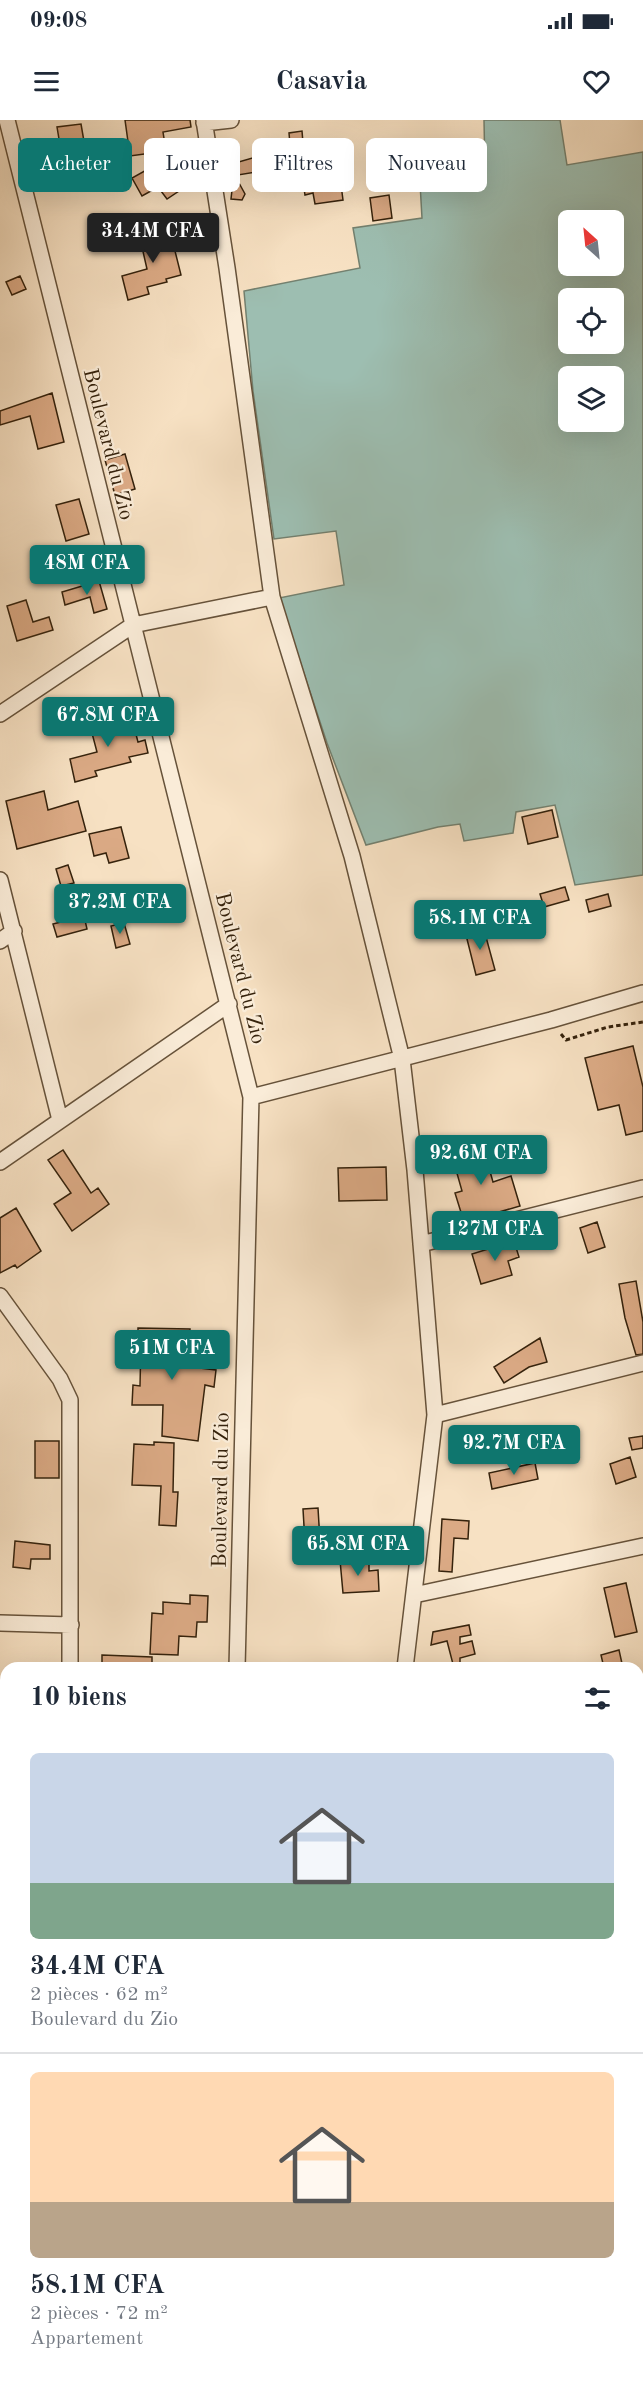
<!DOCTYPE html>
<html lang="fr">
<meta charset="utf-8">
<style>
body{margin:0;font-family:"Old Standard TT",serif;background:#f6f6f7;color:#1f2937;height:100vh;display:flex;flex-direction:column;font-size:22px;white-space:nowrap}
*{box-sizing:border-box;margin:0}
p{font-size:20px;color:#747a83}
.icon{flex:none;width:33px;height:33px;fill:none;stroke:currentColor;stroke-width:2;stroke-linecap:round;stroke-linejoin:round}
.map{position:relative;flex:1;overflow:hidden}
.drawer{position:absolute;left:0px;top:1542px;width:644px;height:722px;display:flex;flex-direction:column;background:#fff;border-radius:18px 18px 0 0;box-shadow:0 6px 24px #0002}
.drawer>*{flex:none}
.hud{position:absolute;left:18px;top:18px;width:608px;height:54px;display:flex;gap:12px}
.needle{width:39px;rotate:333deg}
.tools{position:absolute;left:558px;top:90px;display:grid;gap:12px}
.tools a{display:grid;place-items:center;width:66px;height:66px;border-radius:9px;background:#fff;box-shadow:0 6px 24px #0002;font-size:30px}
.price{position:absolute;translate:-50% -51px;padding:0 14px;border-radius:6px;background:#0f766e;color:#fff;font-size:20px;line-height:39px;filter:drop-shadow(0 2px 3px #0008)}
.price::after{content:'';position:absolute;left:50%;top:36px;width:18px;height:14px;margin-left:-9px;background:inherit;clip-path:polygon(0 0,100% 0,50% 100%)}
.price.active{background:#222;color:#fff}
ul{padding:0;list-style:none}
li{display:grid;align-content:center;gap:12px;height:318px;padding:0 30px}
li+li{border-top:2px solid #e0e1e3}
li span{display:grid;place-items:center;height:186px;border-radius:9px;color:#555}
li>.icon{margin-inline-start:auto}
span .icon{width:108px;height:108px;fill:#fffc;stroke-width:1}
li b{font-size:26px}
h2{display:flex;justify-content:space-between;align-items:center;height:72px;padding:0 30px;font-size:26px}
.pill{padding:0 21px;border-radius:9px;background:#fff;box-shadow:0 6px 24px #0002;font-size:21px;line-height:54px}
.pill.active{background:#0f766e;color:#fff}
.status{display:flex;justify-content:space-between;align-items:center;height:42px;padding:0 30px;background:#fff;direction:ltr}
.status svg{height:16px;fill:currentColor}
header{display:flex;justify-content:space-between;align-items:center;height:78px;padding:0 30px;background:#fff;font-size:27px;font-weight:700}
.map>svg:first-child{display:block}
.water{fill:#9dbeb1;stroke:#73806f;stroke-width:1.5;fill-rule:evenodd}
.building{fill:#dbaa85;stroke:#35220c;stroke-width:1.5}
.lines{fill:none;stroke-linecap:round;stroke-linejoin:round}
.minor-casing{stroke:#66523a;stroke-width:18}
.path{stroke:#35220c;stroke-width:3;stroke-dasharray:4.5 3;stroke-linecap:butt}
.minor{stroke:#faecd8;stroke-width:15}
.labels{text-anchor:middle;stroke-width:4.5;stroke-linejoin:round;paint-order:stroke}
.street-label{font-size:21px;fill:#35220c;stroke:#faecd8}
</style>
<div class="status"><b>09:08</b><svg viewBox="0 0 49 12"><path d="M0 12V9h3v3zM5 12V6h3v6zM10 12V3h3v9zM15 12V0h3v12zM26 1h20v11H26zM47 4h2v5h-2z"/></svg></div>
<header><svg class="icon" aria-label="menu" viewBox="0 0 24 24"><path d="M4 6h16M4 12h16M4 18h16"/></svg>Casavia<svg class="icon" aria-label="heart" viewBox="0 0 24 24"><path d="M12 20l-8-8c-3-5 5-10 8-4 3-6 11-1 8 4z"/></svg></header>
<div class="map">
<svg width="643" height="2263" viewBox="0 0 643 2263">
<rect width="100%" height="100%" fill="#f7e1c3"/>
<filter id="stains"><feTurbulence type="fractalNoise" baseFrequency=".00333" numOctaves="4"/><feColorMatrix values="0 0 0 0 .2 0 0 0 0 .09 0 0 0 0 .02 0 0 0 .5 -.17"/></filter>
<radialGradient id="worn" r=".72"><stop offset=".6" stop-color="#630" stop-opacity="0"/><stop offset="1" stop-color="#630" stop-opacity=".3"/></radialGradient>
<path class="water" d="M 484,0 L 560,0 L 567,45 L 643,32 L 643,755 L 575,765 L 555,685 L 516,692 L 513,713 L 464,721 L 460,704 L 438,707 L 366,725 L 327,623 L 279,478 L 344,465 L 336,411 L 274,419 L 253,271 L 244,171 L 360,148 L 353,108 L 422,98 L 420,63 L 485,51 ZM 568,100 L 614,100 L 614,146 L 568,146 ZM 568,178 L 614,178 L 614,224 L 568,224 ZM 568,256 L 614,256 L 614,302 L 568,302 Z"/>
<path class="building" d="M 125,0 L 190,0 L 191,7 L 163,12 L 166,31 L 130,36 Z
M 81,4 L 87,39 L 63,43 L 57,7 Z
M 302,11 L 306,58 L 293,59 L 289,13 Z
M 267,34 L 269,50 L 238,55 L 235,43 Z
M 166,39 L 182,69 L 167,79 L 158,67 L 142,76 L 132,58 Z
M 460,42 L 462,54 L 441,57 L 439,45 Z
M 340,57 L 343,80 L 315,84 L 313,73 L 305,75 L 303,62 Z
M 239,63 L 245,74 L 242,80 L 231,79 L 232,70 Z
M 389,75 L 392,98 L 373,101 L 370,78 Z
M 169,107 L 181,155 L 166,159 L 167,162 L 147,167 L 149,174 L 128,180 L 122,156 L 147,149 L 139,114 Z
M 20,156 L 26,169 L 12,175 L 6,162 Z
M 52,273 L 64,322 L 38,329 L 30,296 L 0,305 L 0,291 Z
M 125,334 L 135,369 L 115,375 L 105,340 Z
M 79,379 L 89,414 L 66,421 L 56,385 Z
M 99,461 L 107,489 L 94,493 L 90,477 L 65,485 L 62,472 Z
M 26,480 L 33,502 L 49,497 L 53,510 L 17,521 L 7,486 Z
M 101,594 L 105,606 L 132,599 L 138,622 L 145,620 L 148,633 L 129,637 L 131,642 L 95,651 L 97,656 L 75,662 L 70,639 L 97,632 L 88,598 Z
M 44,671 L 48,690 L 78,681 L 86,711 L 17,729 L 6,681 Z
M 552,690 L 558,717 L 528,724 L 522,697 Z
M 121,707 L 129,738 L 109,743 L 106,733 L 94,736 L 89,714 Z
M 68,745 L 74,763 L 61,766 L 56,749 Z
M 565,767 L 569,780 L 544,787 L 540,774 Z
M 608,774 L 611,786 L 589,792 L 586,780 Z
M 84,796 L 87,809 L 57,817 L 53,804 Z
M 124,803 L 130,824 L 116,828 L 111,806 Z
M 483,806 L 495,850 L 476,855 L 465,811 Z
M 633,926 L 643,967 L 643,1011 L 626,1015 L 619,985 L 598,990 L 585,938 Z
M 482,1023 L 493,1062 L 511,1056 L 520,1086 L 464,1102 L 455,1073 L 462,1071 L 451,1032 Z
M 63,1030 L 91,1073 L 98,1068 L 109,1084 L 72,1111 L 54,1084 L 71,1073 L 48,1040 Z
M 386,1047 L 387,1080 L 339,1081 L 338,1048 Z
M 16,1088 L 41,1131 L 17,1148 L 15,1145 L 0,1153 L 0,1098 Z
M 597,1102 L 605,1127 L 588,1133 L 580,1108 Z
M 514,1121 L 519,1137 L 508,1141 L 512,1155 L 481,1164 L 472,1134 Z
M 636,1161 L 643,1202 L 643,1234 L 636,1235 L 625,1198 L 619,1164 Z
M 138,1208 L 190,1209 L 189,1236 L 200,1236 L 200,1248 L 216,1250 L 214,1267 L 205,1265 L 198,1321 L 162,1316 L 163,1285 L 132,1285 L 133,1265 L 140,1266 L 141,1221 L 138,1221 Z
M 540,1218 L 547,1242 L 529,1247 L 504,1263 L 494,1247 Z
M 643,1316 L 643,1328 L 632,1330 L 629,1318 Z
M 35,1321 L 59,1321 L 59,1358 L 35,1358 Z
M 154,1322 L 174,1323 L 173,1372 L 178,1372 L 176,1406 L 159,1405 L 161,1366 L 132,1365 L 134,1324 L 154,1325 Z
M 630,1337 L 636,1357 L 616,1364 L 610,1344 Z
M 535,1343 L 538,1359 L 492,1369 L 489,1353 Z
M 318,1388 L 320,1421 L 305,1423 L 303,1389 Z
M 442,1399 L 469,1401 L 468,1419 L 454,1418 L 452,1452 L 439,1451 Z
M 15,1421 L 50,1425 L 50,1439 L 31,1439 L 30,1449 L 13,1447 Z
M 356,1439 L 357,1444 L 369,1443 L 369,1451 L 378,1450 L 379,1471 L 343,1473 L 340,1440 Z
M 626,1463 L 637,1512 L 615,1517 L 604,1468 Z
M 190,1475 L 208,1476 L 207,1502 L 197,1502 L 196,1517 L 179,1516 L 178,1535 L 150,1534 L 152,1493 L 163,1494 L 163,1482 L 190,1484 Z
M 469,1505 L 471,1515 L 460,1517 L 460,1524 L 472,1521 L 475,1534 L 460,1538 L 460,1548 L 454,1548 L 447,1521 L 431,1525 L 433,1512 Z
M 619,1530 L 623,1548 L 604,1548 L 601,1535 Z
M 102,1535 L 152,1537 L 152,1548 L 102,1548 Z"/>
<g class="lines">
<defs>
<path id="minor" d="M 7,0 L 251,977 L 237,1548
M 204,0 L 227,148 L 272,477 L 352,736 L 402,939 L 415,1050 L 435,1295 L 405,1548
M 204,3 L 231,0
M 0,594 L 133,505 L 272,477
M 0,760 L 60,1000
M 0,821 L 14,811
M 251,977 L 551,900 L 643,873
M 0,1042 L 229,884
M 421,1124 L 643,1068
M 0,1176 L 60,1259 L 70,1280 L 70,1548
M 435,1295 L 643,1243
M 414,1475 L 643,1426
M 0,1503 L 71,1505
M 638,1619 L 643,1618
M 0,1696 L 6,1697
M 638,1744 L 643,1742
M 638,1790 L 643,1796
M 638,2002 L 643,1996
M 638,2040 L 643,2045
M 638,2191 L 643,2186
M 275,2258 L 275,2263
M 67,2263 L 67,2258
M 567,2263 L 573,2258"/>
</defs>
<use href="#minor" class="minor-casing"/>
<path class="path" d="M 561,914 L 566,920 L 608,907 L 643,902"/>
<use href="#minor" class="minor"/>
</g>
<g class="labels">
<g class="street-label">
<text transform="translate(109 324) rotate(76)" y="7">Boulevard du Zio</text>
<text transform="translate(241 848) rotate(76)" y="7">Boulevard du Zio</text>
<text transform="translate(220 1370) rotate(-89)" y="7">Boulevard du Zio</text>
</g>
</g>
<rect width="100%" height="100%" filter="url(#stains)"/>
<rect width="100%" height="100%" fill="url(#worn)"/>
</svg>
<div class="tools">
<a><svg class="needle" viewBox="-14 -14 28 28"><path d="M0-13l5 13h-10z" fill="#e53935"/><path d="M0 13l5-13h-10z" fill="#747a83"/></svg></a>
<a><svg class="icon" aria-label="locate" viewBox="0 0 24 24"><circle cx="12" cy="12" r="6"/><path d="M12 2v4M12 18v4M2 12h4M18 12h4"/></svg></a>
<a><svg class="icon" aria-label="layers" viewBox="0 0 24 24"><path d="M12 4l9 5-9 5-9-5zM3 14l9 5 9-5"/></svg></a>
</div>
<b class="price active" style="left:153px;top:144px">34.4M CFA</b>
<b class="price" style="left:87px;top:476px">48M CFA</b>
<b class="price" style="left:108px;top:628px">67.8M CFA</b>
<b class="price" style="left:120px;top:815px">37.2M CFA</b>
<b class="price" style="left:480px;top:831px">58.1M CFA</b>
<b class="price" style="left:481px;top:1066px">92.6M CFA</b>
<b class="price" style="left:495px;top:1142px">127M CFA</b>
<b class="price" style="left:172px;top:1261px">51M CFA</b>
<b class="price" style="left:514px;top:1356px">92.7M CFA</b>
<b class="price" style="left:358px;top:1457px">65.8M CFA</b>
<div class="hud">
<a class="pill active">Acheter</a>
<a class="pill">Louer</a>
<a class="pill">Filtres</a>
<a class="pill">Nouveau</a>
</div>
<section class="drawer">
<h2>10 biens<svg class="icon" aria-label="filters" viewBox="0 0 24 24"><path d="M4 7h16M4 17h16"/><circle cx="9" cy="7" r="2"/><circle cx="15" cy="17" r="2"/></svg></h2>
<ul>
<li><span style="background:linear-gradient(#c9d6e8 70%,#7fa58c 0)"><svg class="icon" aria-label="home" viewBox="0 0 24 24"><path d="M3 11l9-7 9 7M6 9v11h12V9"/></svg></span><div><b>34.4M CFA</b><p>2 pièces · 62 m²</p><p>Boulevard du Zio</p></div></li>
<li><span style="background:linear-gradient(#ffd9b3 70%,#b9a48a 0)"><svg class="icon" aria-label="home" viewBox="0 0 24 24"><path d="M3 11l9-7 9 7M6 9v11h12V9"/></svg></span><div><b>58.1M CFA</b><p>2 pièces · 72 m²</p><p>Appartement</p></div></li>
</ul>
</section>
</div>
